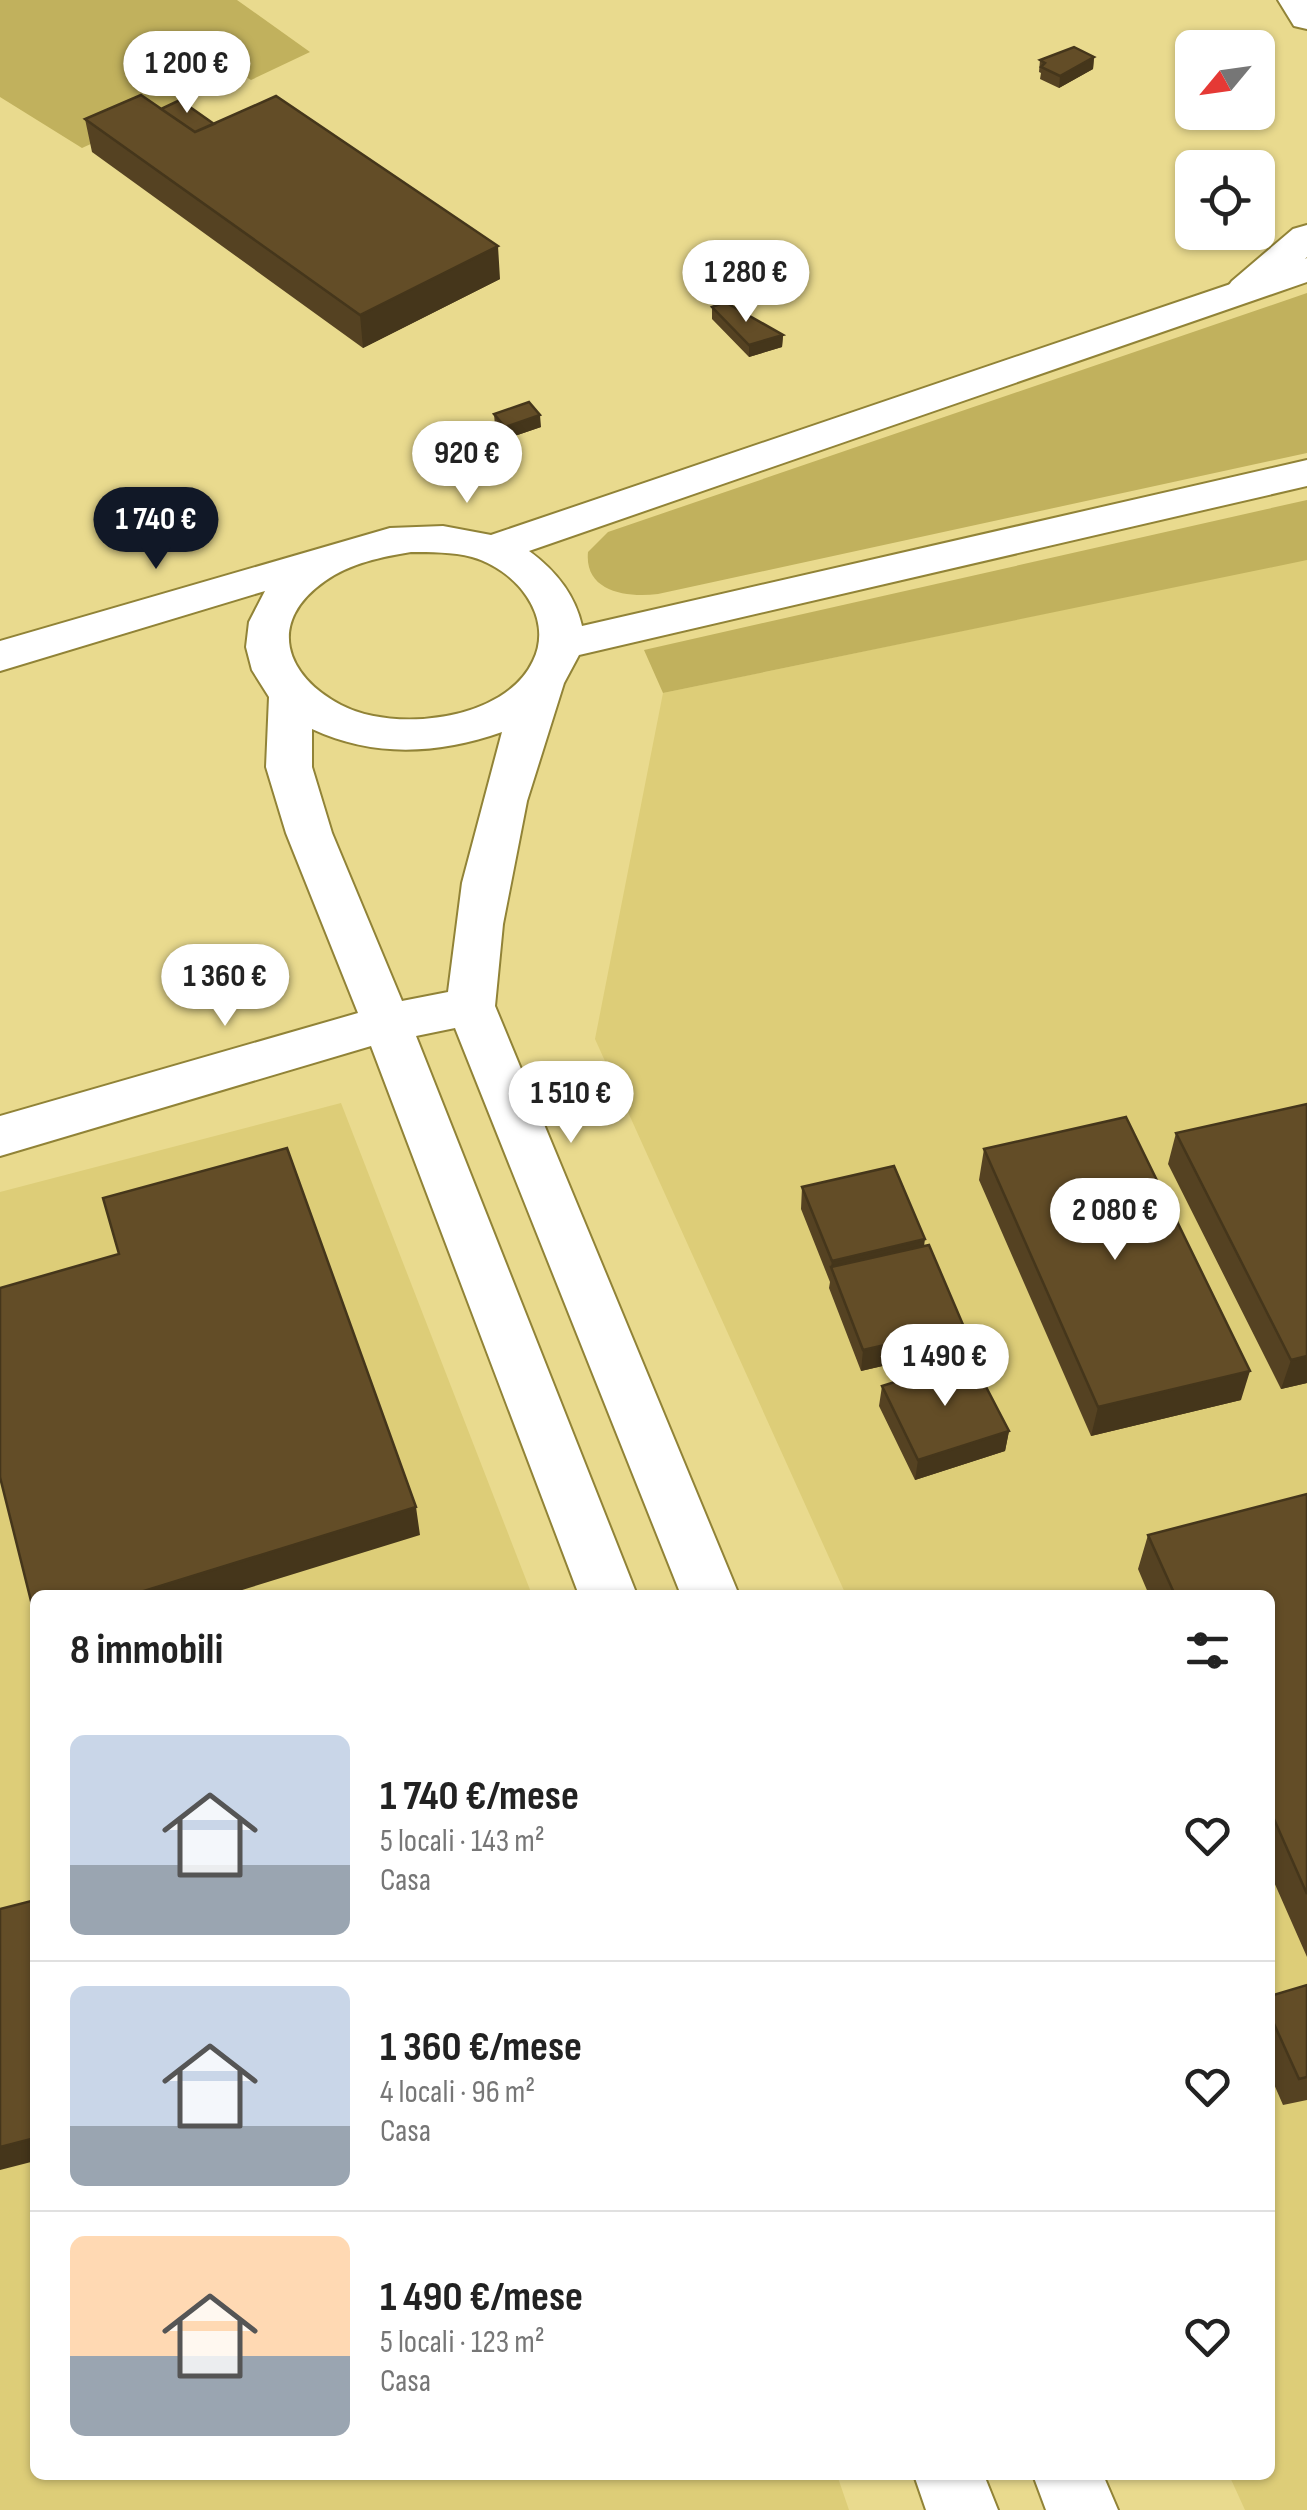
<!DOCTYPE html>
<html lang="it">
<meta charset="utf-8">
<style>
body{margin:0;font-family:"Sofia Sans Condensed",sans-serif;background:#f6f6f6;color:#222;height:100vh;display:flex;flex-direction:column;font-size:38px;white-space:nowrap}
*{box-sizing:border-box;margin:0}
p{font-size:32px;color:#767676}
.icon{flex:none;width:55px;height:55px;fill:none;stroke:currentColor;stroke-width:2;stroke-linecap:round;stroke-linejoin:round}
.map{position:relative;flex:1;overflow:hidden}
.side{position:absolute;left:30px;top:1590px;width:1245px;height:890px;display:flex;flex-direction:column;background:#fff;border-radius:15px;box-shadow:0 2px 8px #0004}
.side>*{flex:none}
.needle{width:65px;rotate:241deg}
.buttons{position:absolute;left:1175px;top:30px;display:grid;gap:20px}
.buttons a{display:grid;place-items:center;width:100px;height:100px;border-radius:15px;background:#fff;box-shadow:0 2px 8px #0004;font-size:50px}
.price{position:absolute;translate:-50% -85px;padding:0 22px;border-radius:35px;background:#fff;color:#222;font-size:32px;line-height:65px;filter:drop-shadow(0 2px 5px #0008)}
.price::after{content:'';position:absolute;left:50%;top:60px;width:30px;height:22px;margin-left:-15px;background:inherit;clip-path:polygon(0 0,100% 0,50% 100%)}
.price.selected{background:#111827;color:#fff}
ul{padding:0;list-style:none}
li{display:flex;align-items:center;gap:30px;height:250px;padding:0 40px}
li+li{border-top:2px solid #e0e0e0}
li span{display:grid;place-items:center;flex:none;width:280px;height:200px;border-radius:15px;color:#555}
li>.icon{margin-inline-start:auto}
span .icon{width:120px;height:120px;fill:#fffc;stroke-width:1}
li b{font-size:42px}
h2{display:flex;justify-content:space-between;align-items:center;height:120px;padding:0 40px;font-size:42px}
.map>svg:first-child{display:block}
.built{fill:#ddcd78}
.green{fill:#c1b15d}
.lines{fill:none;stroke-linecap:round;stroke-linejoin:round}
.minor-casing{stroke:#918337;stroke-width:4}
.major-casing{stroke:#918337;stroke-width:4}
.minor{fill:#fff;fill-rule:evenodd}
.major{fill:#fff;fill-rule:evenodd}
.wall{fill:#554222}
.shaded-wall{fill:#45361b}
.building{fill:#634d27;stroke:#45361b;stroke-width:2.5}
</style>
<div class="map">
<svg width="1307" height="2510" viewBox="0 0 1307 2510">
<rect width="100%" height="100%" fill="#e9da8e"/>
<path class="built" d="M 1307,559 L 1307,2510 L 1245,2510 L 1229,2475 L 1270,2475 L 1270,1595 L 846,1595 L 595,1039 L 663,693 Z
M 341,1103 L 532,1595 L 35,1595 L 35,2475 L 837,2475 L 849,2510 L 0,2510 L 0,1192 Z"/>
<path class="green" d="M 0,0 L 237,0 L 310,52 L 251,80 L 235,70 L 180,95 L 187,100 L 82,148 L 0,97 Z
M 1307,293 L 1307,453 L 658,594 C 627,598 584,592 588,552 L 608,532 Z
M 1307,500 L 1307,560 L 663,693 L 644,650 Z"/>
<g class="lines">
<defs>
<path id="minor" d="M 1307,258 L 1307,282 L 529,551 C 555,570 575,594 582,626 L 1307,460 L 1307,486 L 579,655 L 564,683 L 527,801 L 503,924 L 495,1006 L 739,1595 L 681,1595 L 455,1028 L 416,1036 L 637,1595 L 579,1595 L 371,1046 L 0,1156 L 0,1116 L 358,1013 L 286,833 L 266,767 L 269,697 L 252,670 L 246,647 L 249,622 L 265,591 L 0,671 L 0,641 L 390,528 L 443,526 L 491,535 ZM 411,552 C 431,552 452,552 472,557 C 515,569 555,616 533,661 C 505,721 394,733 341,705 C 285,676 266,622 325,581 C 351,563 381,557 411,552 ZM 312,729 C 374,758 439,754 502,732 L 462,883 L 448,992 L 402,1001 L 332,833 L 312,767 Z
M 914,2475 L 984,2475 L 998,2510 L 926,2510 Z
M 1033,2475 L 1103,2475 L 1118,2510 L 1046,2510 Z"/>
<path id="major" d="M 1278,0 L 1307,0 L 1307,29 L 1294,26 Z
M 1307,225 L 1307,257 C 1284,277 1264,305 1232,297 L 1226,289 L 1232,281 L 1293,229 Z"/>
</defs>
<use href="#minor" class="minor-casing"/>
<use href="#major" class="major-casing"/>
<use href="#minor" class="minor"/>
<use href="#major" class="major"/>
</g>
<path class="wall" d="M 1094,57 L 1093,69 L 1059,88 L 1040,79 L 1041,73 L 1039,72 L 1040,60 Z
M 161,109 L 214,124 L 500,279 L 363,348 L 92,152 L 85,119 Z
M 712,307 L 783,335 L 782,347 L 749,357 L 712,319 Z
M 494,414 L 541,427 L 506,439 L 495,426 Z
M 1307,1104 L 1307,1383 L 1281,1389 L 1168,1164 L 1176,1133 Z
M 984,1149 L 1241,1400 L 1091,1436 L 979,1180 Z
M 802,1187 L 924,1246 L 964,1327 L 960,1348 L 861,1371 L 829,1288 L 830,1282 L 801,1209 Z
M 882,1386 L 1009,1431 L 1005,1451 L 915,1480 L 879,1406 Z
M 1307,1494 L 1307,1957 L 1270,1873 L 1270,1595 L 1149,1595 L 1138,1569 L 1148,1535 Z
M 1307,1985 L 1307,2100 L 1283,2105 L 1270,2075 L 1270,1996 Z"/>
<path class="shaded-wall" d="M 1094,57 L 1093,69 L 1059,88 L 1060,76 Z
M 498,246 L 500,279 L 363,348 L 360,315 Z
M 783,335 L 782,347 L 749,357 L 749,345 Z
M 540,415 L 541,427 L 506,439 L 505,427 Z
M 925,1239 L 922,1261 L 831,1267 L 832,1261 Z
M 964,1327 L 960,1348 L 861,1371 L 863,1350 Z
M 1307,1356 L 1307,1383 L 1281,1389 L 1291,1360 Z
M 1250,1371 L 1241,1400 L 1091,1436 L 1098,1407 Z
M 1009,1431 L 1005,1451 L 915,1480 L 918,1460 Z
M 416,1507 L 420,1535 L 226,1595 L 131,1595 Z
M 35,2138 L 35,2161 L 0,2170 L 0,2147 Z"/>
<path class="building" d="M 1074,47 L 1094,57 L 1060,76 L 1041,67 L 1045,63 L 1040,60 Z
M 141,95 L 195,132 L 276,96 L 498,246 L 360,315 L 85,119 Z
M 180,100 L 214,124 L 195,132 L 161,109 Z
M 725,302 L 783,335 L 749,345 L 712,307 Z
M 529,402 L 540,415 L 505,427 L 494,414 Z
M 1307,1104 L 1307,1356 L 1291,1360 L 1176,1133 Z
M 1126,1117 L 1250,1371 L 1098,1407 L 984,1149 Z
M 287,1148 L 416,1507 L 131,1595 L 35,1595 L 35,1617 L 0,1477 L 0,1288 L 119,1254 L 103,1198 Z
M 894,1166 L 925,1239 L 832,1261 L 802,1187 Z
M 929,1245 L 964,1327 L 863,1350 L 831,1267 Z
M 971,1358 L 1009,1431 L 918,1460 L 882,1386 Z
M 1307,1494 L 1307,1894 L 1270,1810 L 1270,1595 L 1175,1595 L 1148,1535 Z
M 35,1900 L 35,2138 L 0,2147 L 0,1909 Z
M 1307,1985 L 1307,2077 L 1299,2079 L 1270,2015 L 1270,1996 Z"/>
</svg>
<div class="buttons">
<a><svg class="needle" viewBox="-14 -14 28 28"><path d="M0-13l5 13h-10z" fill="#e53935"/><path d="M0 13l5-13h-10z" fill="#767676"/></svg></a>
<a><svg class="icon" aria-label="locate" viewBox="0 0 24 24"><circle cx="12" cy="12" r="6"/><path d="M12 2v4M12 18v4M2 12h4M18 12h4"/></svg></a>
</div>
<b class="price" style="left:187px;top:116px">1 200 €</b>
<b class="price" style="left:746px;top:325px">1 280 €</b>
<b class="price" style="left:467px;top:506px">920 €</b>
<b class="price selected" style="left:156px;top:572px">1 740 €</b>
<b class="price" style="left:225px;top:1029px">1 360 €</b>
<b class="price" style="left:571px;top:1146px">1 510 €</b>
<b class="price" style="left:1115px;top:1263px">2 080 €</b>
<b class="price" style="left:945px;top:1409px">1 490 €</b>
<section class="side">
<h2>8 immobili<svg class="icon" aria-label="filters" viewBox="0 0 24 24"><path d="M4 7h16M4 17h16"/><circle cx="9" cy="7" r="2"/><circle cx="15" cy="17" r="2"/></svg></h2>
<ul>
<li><span style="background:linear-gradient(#c9d6e8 65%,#9aa5b1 0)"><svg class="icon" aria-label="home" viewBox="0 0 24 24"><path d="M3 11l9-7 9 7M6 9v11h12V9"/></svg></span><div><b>1 740 €/mese</b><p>5 locali · 143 m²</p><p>Casa</p></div><svg class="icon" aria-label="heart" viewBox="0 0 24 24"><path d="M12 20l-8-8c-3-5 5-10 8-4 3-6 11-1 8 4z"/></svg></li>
<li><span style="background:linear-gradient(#c9d6e8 70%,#9aa5b1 0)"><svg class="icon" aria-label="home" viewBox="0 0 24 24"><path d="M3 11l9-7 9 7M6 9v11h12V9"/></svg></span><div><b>1 360 €/mese</b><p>4 locali · 96 m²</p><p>Casa</p></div><svg class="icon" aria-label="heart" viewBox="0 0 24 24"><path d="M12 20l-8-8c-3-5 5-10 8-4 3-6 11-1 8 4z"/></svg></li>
<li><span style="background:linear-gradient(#ffd9b3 60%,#9aa5b1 0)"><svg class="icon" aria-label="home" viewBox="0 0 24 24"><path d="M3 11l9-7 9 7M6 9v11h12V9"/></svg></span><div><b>1 490 €/mese</b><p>5 locali · 123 m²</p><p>Casa</p></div><svg class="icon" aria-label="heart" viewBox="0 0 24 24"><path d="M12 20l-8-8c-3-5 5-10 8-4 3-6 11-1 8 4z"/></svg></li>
</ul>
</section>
</div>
